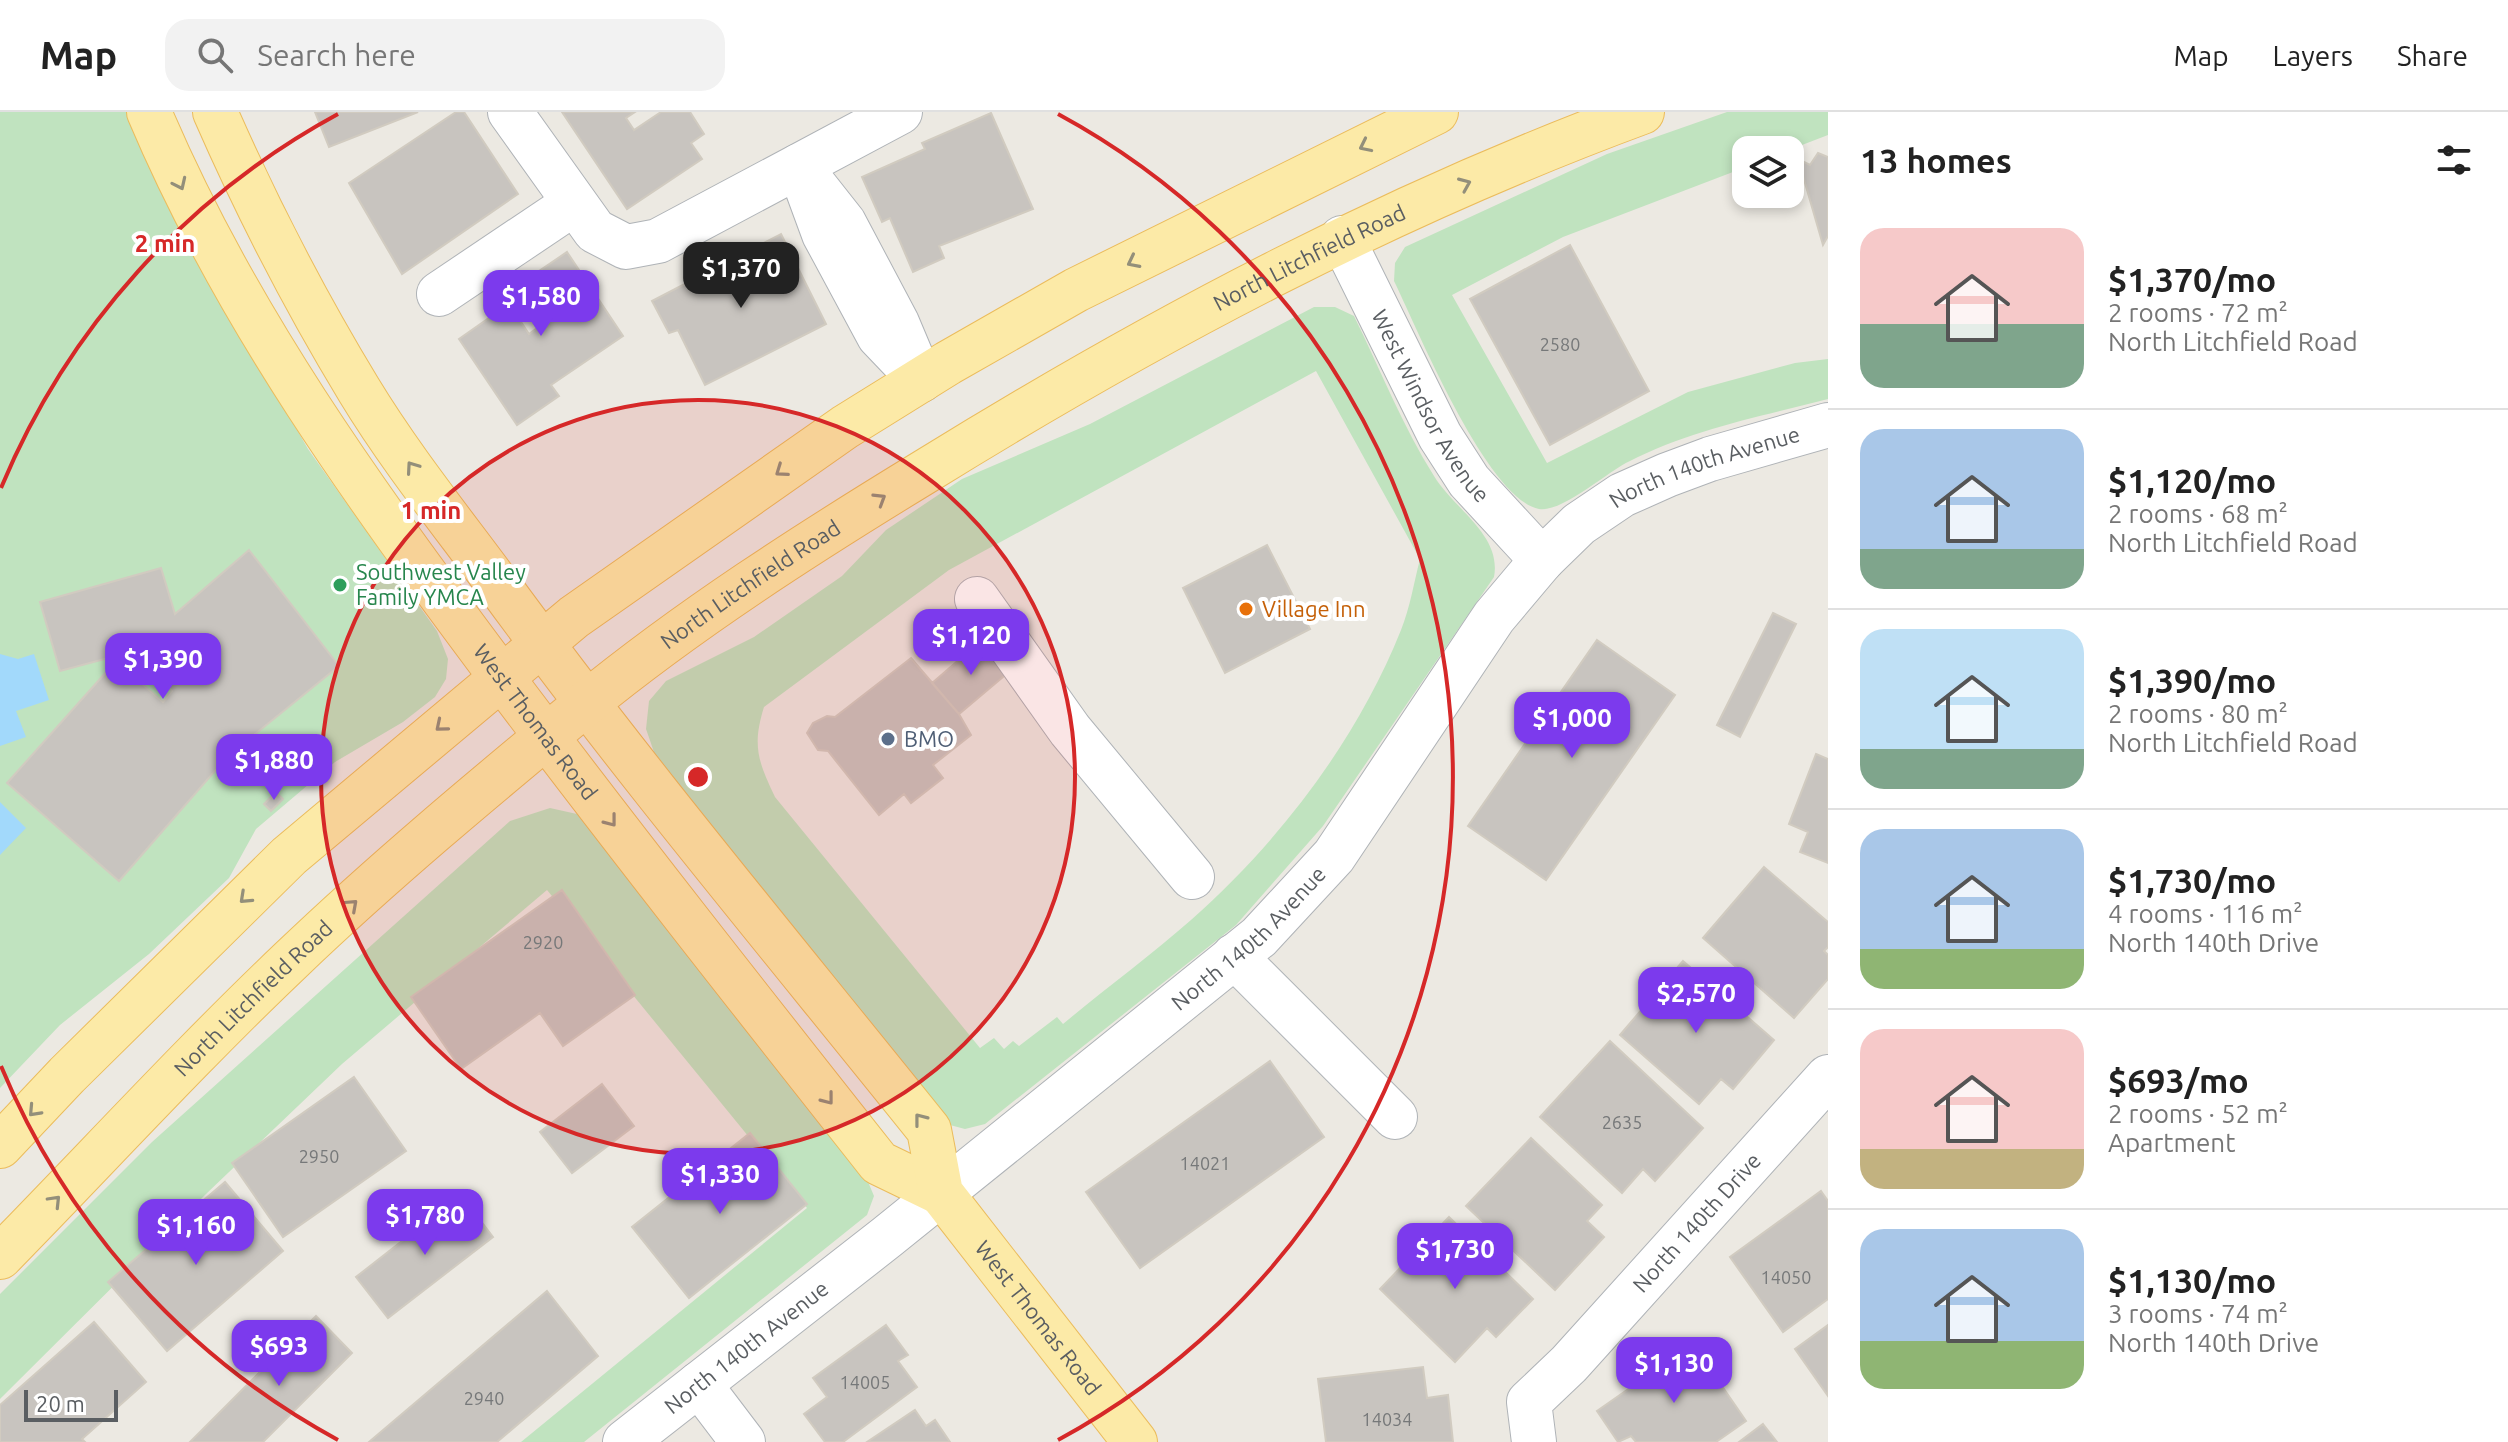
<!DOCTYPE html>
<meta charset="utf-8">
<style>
body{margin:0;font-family:Ubuntu,sans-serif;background:#f2f2f2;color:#222;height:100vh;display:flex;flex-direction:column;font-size:30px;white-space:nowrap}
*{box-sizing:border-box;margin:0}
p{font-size:26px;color:#767676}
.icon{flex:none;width:44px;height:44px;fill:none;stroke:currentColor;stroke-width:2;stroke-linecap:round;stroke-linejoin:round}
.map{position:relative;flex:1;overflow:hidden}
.drawer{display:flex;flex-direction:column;background:#fff;width:680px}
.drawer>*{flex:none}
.controls{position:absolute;left:1732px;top:24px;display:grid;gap:16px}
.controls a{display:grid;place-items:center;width:72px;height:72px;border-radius:16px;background:#fff;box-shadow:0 4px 12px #0003;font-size:40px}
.scale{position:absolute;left:24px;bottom:20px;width:94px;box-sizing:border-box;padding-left:8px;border:4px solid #5a5e62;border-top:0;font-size:22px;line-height:28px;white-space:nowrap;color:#5a5e62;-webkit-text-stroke:6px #fff;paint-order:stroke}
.price{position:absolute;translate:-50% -68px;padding:0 18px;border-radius:16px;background:#7c3aed;color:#fff;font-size:26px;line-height:52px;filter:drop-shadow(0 2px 4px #0008)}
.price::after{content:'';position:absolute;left:50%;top:48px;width:24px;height:18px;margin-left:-12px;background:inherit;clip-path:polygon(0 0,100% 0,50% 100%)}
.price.current{background:#222;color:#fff}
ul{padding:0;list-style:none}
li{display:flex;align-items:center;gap:24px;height:200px;padding:0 32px}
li+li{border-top:2px solid #e0e0e0}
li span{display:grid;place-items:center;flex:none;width:224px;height:160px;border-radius:24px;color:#555}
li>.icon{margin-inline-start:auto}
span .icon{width:96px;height:96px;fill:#fffc;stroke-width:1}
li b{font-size:34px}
h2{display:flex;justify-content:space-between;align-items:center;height:96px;padding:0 32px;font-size:34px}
header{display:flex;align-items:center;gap:48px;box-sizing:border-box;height:112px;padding:0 40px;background:#fff;border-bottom:2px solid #e0e0e0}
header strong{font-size:38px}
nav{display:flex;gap:44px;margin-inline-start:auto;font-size:28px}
.search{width:560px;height:72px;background:#f2f2f2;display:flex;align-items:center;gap:20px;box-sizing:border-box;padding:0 28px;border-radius:24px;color:#767676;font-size:30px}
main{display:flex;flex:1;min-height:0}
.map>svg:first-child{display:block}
.green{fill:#c0e3bf;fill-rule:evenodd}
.water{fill:#a2d9fb}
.building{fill:#c8c4bf;stroke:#d1cbc0;stroke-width:2}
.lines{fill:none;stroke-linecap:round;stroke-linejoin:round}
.minor-casing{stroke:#afb3b7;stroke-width:46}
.major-casing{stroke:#ebbc5c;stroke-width:46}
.minor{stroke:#fff;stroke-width:44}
.major{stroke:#fceaa7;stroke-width:44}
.oneway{stroke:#938f7a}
.ring{fill:none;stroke:#d62828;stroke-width:4}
.leisure-dot{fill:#2e9e5b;stroke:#fff;stroke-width:3}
.food-dot{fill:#e8710a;stroke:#fff;stroke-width:3}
.service-dot{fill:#5c6f8a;stroke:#fff;stroke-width:3}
.labels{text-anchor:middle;stroke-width:8;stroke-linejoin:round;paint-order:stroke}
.number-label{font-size:18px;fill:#767879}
.street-label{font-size:22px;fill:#5a5e62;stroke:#fff}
.leisure-label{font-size:22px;fill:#27864d;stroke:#fff;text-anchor:start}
.food-label{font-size:22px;fill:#c56008;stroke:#fff;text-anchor:start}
.service-label{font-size:22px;fill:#4e5e75;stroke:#fff;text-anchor:start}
.centre{fill:#d62828;stroke:#fff;stroke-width:4}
.ring-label{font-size:24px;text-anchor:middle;font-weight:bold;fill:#d62828;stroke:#fff;stroke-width:8;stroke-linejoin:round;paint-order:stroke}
</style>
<header>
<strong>Map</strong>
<div class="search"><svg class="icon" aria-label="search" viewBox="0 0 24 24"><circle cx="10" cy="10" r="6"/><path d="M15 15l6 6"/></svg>Search here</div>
<nav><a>Map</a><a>Layers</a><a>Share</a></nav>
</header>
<main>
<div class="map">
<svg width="1828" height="1330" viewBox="0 0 1828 1330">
<rect width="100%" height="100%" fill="#ece9e2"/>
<path class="green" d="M 0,0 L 133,0 L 233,206 L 308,337 L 437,519 L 448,547 L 446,567 L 435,585 L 403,610 L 335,650 L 256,717 L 229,766 L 149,842 L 60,913 L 0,976 ZM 249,438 L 339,554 L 228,644 L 8,671 L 116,549 L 163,590 L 172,579 L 134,539 L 60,559 L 41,490 L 175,502 Z
M 1727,0 L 1828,0 L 1828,23 L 1789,38 L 1746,38 L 1746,55 L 1563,125 L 1452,183 L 1547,351 L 1688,280 L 1795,251 L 1828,247 L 1828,287 C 1762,304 1690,318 1630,349 C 1608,359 1562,401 1539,397 C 1487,387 1417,216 1394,169 L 1395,151 L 1405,135 L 1607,42 Z
M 1314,195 L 1335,195 L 1354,204 C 1380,257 1403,315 1434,364 C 1454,397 1502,423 1494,465 L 1323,714 L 1236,813 L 985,1012 L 965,1017 L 950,1013 L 655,643 L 646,617 L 649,589 L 666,569 L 754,525 L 842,464 L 886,418 L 962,367 L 1090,312 ZM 1316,259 L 1420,447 C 1414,470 1410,496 1401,518 C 1357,628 1280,729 1191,808 C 1150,844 1105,877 1063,912 L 1057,905 L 1019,934 L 1013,929 L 1004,937 L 994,926 L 980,936 L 775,685 C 758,649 752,634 764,595 L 949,458 Z
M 550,696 L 577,702 L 866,1065 L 874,1084 L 867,1103 L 584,1330 L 521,1330 L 807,1096 L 547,778 L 342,952 L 206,1082 L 0,1287 L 0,1182 L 152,1030 L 510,709 Z"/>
<path class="water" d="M 0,542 L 18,547 L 34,542 L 49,588 L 16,599 L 26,625 L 0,634 Z
M 0,690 L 26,716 L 0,743 Z"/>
<path class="building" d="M 315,0 L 418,0 L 329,35 Z
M 456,0 L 464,0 L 518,82 L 402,162 L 349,71 Z
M 562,0 L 635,0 L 626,6 L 634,18 L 661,0 L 690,0 L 704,22 L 691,31 L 702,47 L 627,97 Z
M 991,1 L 1033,97 L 939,134 L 944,146 L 913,160 L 890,106 L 882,110 L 862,65 L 925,37 L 922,31 Z
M 1818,41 L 1828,45 L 1828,124 L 1823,133 L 1798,47 L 1810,53 Z
M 781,122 L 826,212 L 705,273 L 678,218 L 669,221 L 652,189 Z
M 1570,133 L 1649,279 L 1550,333 L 1470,187 Z
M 567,140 L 623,224 L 551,273 L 559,284 L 517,313 L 459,227 L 509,192 L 529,222 L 537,216 L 511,178 Z
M 1267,433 L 1310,517 L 1225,561 L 1183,476 Z
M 249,438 L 339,554 L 228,644 L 119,769 L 7,671 L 116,549 L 163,590 L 172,579 L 134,539 L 60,559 L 40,490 L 161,456 L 175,502 Z
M 1773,501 L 1796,512 L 1740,625 L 1717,613 Z
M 982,528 L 1009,560 L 959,602 L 932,571 Z
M 1597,528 L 1675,583 L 1546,768 L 1468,714 Z
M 911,546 L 959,602 L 971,623 L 933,653 L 943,666 L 911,691 L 904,682 L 879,703 L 828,639 L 818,638 L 807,621 L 813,611 L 827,604 L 835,605 Z
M 1816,642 L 1828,647 L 1828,751 L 1800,740 L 1808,720 L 1789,712 Z
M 276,680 L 283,687 L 271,699 L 264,692 Z
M 1764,755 L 1828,810 L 1828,835 L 1824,839 L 1828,843 L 1828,867 L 1794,906 L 1703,826 Z
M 562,778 L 635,883 L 563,934 L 540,901 L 461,957 L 411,885 Z
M 1683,849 L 1774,928 L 1733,977 L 1721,967 L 1699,992 L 1620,923 Z
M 1610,929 L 1703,1016 L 1655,1069 L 1643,1057 L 1622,1081 L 1540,1005 Z
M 1270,949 L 1324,1025 L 1140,1156 L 1086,1080 Z
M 354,965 L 406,1039 L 283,1125 L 232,1051 Z
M 602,972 L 634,1014 L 572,1061 L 540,1020 Z
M 750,1021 L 807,1092 L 689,1186 L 632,1115 Z
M 1531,1026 L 1602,1093 L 1587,1109 L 1604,1125 L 1555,1178 L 1466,1094 Z
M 225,1070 L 283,1139 L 167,1239 L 108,1170 Z
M 1821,1079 L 1828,1089 L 1828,1187 L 1783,1220 L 1730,1145 Z
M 461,1083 L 493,1125 L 388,1206 L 356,1165 Z
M 1449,1105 L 1533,1187 L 1496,1225 L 1487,1216 L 1455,1250 L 1380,1177 Z
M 547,1179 L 598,1244 L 497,1330 L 369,1330 Z
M 316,1204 L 352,1241 L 263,1330 L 190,1330 Z
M 94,1210 L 146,1270 L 82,1327 L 85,1330 L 0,1330 L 0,1293 Z
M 886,1213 L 908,1243 L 898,1249 L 917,1275 L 843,1330 L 825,1330 L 804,1302 L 827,1285 L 813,1266 Z
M 1828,1213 L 1828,1284 L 1795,1237 Z
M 1693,1232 L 1746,1309 L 1716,1330 L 1636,1330 L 1631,1324 L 1618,1330 L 1597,1299 Z
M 1423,1255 L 1427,1286 L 1448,1283 L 1453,1330 L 1326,1330 L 1318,1267 Z
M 915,1298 L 926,1314 L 935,1308 L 950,1330 L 867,1330 Z
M 1763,1312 L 1777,1330 L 1739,1330 Z"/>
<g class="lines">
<defs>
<g id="minor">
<path d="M 510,0 L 595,119 L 626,135 L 658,129 L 900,0"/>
<path d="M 799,54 L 844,111 L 897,211 L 921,268 L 879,224 L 824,122 Z"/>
<path id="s1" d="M 1342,126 L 1440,324 L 1469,369 L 1542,448"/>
<path d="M 439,182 L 573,92"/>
<path d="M 977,487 L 1070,618 L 1192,765"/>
<path d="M 1234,844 L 1395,1005"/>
<path d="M 699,1272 L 743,1330"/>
<path id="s2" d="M 625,1330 L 887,1125 L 1259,825 L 1334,744 L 1494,505 L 1542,448 L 1579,412 L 1622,383 L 1667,363 L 1710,347 L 1828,313"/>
<path id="s3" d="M 1534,1330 L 1529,1290 L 1569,1252 L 1828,965"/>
</g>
<g id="major">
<path id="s4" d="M 149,0 C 236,206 366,384 499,562 C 623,727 751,889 879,1051 L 941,1081"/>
<path id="s5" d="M 215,0 C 257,96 305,189 359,278 C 399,344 448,405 494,467 C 632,656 783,836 929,1018 L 941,1081 L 1135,1330"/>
<path d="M 0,1034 L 67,963 L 289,744 L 574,505 L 845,315 L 948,251 L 1076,178 L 1436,0"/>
<path id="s6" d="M 0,1145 C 97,1046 191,943 291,848 C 384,759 484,676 583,594 C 689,507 808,431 926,359 C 1154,218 1390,93 1642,0"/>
</g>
</defs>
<use href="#minor" class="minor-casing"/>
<use href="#major" class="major-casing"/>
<use href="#minor" class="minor"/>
<use href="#major" class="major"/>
</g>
<defs><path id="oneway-chevron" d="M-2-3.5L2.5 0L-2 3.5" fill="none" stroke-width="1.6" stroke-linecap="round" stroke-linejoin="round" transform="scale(2)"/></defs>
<g class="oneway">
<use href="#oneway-chevron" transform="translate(1365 34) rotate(154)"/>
<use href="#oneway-chevron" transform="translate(180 72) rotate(65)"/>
<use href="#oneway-chevron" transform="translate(1465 72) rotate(-23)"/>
<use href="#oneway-chevron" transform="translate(1133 150) rotate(153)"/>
<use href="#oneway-chevron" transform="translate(412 355) rotate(-125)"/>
<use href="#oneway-chevron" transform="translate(781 359) rotate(145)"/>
<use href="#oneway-chevron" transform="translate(880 387) rotate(-32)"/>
<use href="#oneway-chevron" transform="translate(441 614) rotate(140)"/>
<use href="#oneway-chevron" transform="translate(611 709) rotate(52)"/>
<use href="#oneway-chevron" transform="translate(245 786) rotate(137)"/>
<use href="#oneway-chevron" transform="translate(352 793) rotate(-42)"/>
<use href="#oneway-chevron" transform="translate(828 987) rotate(52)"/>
<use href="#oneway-chevron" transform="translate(34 999) rotate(133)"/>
<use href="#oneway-chevron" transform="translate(920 1007) rotate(-128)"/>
<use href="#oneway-chevron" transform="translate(55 1089) rotate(-46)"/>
</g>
<circle cx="698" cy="665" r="377" fill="#d62828" fill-opacity=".12"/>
<g class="ring">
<circle cx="698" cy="665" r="377"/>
<path d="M338 1328A754 754 0 0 1 1 954M1 376A754 754 0 0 1 338 2M1058 2A754 754 0 0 1 1058 1328"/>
</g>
<circle class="leisure-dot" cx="340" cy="473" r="8"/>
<circle class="food-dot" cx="1246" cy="497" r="8"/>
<circle class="service-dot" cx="888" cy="627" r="8"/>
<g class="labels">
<g class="number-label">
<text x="1560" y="239">2580</text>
<text x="543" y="837">2920</text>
<text x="1622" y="1017">2635</text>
<text x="319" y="1051">2950</text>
<text x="1205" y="1058">14021</text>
<text x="1786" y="1172">14050</text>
<text x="865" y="1277">14005</text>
<text x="484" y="1293">2940</text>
<text x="1387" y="1314">14034</text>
</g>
<g class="street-label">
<text dy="8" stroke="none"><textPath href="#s6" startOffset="1658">North Litchfield Road</textPath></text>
<text dy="8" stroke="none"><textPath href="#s1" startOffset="190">West Windsor Avenue</textPath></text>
<text dy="8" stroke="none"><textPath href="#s2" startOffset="1474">North 140th Avenue</textPath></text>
<text dy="8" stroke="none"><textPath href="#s6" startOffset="1010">North Litchfield Road</textPath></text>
<text dy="8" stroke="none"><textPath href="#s4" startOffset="724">West Thomas Road</textPath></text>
<text dy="8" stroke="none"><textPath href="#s2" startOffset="802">North 140th Avenue</textPath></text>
<text dy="8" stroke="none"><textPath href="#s6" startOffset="362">North Litchfield Road</textPath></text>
<text dy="8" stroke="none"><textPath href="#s3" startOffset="286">North 140th Drive</textPath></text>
<text dy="8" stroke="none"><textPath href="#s5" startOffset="1470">West Thomas Road</textPath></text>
<text dy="8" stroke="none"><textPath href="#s2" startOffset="154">North 140th Avenue</textPath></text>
</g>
<g class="leisure-label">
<text x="356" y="468">Southwest Valley<tspan x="356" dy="25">Family YMCA</tspan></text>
</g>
<g class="food-label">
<text x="1262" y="505">Village Inn</text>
</g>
<g class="service-label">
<text x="904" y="635">BMO</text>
</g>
</g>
<circle cx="698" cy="665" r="12" class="centre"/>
<g class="ring-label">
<text x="165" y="140">2 min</text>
<text x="431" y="407">1 min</text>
</g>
</svg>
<div class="controls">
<a><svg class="icon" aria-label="layers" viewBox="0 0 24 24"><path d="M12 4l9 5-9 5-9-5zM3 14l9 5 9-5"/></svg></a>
</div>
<div class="scale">20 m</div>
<b class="price current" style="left:741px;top:198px">$1,370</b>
<b class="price" style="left:541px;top:226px">$1,580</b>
<b class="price" style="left:971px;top:565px">$1,120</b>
<b class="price" style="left:163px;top:589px">$1,390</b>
<b class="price" style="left:1572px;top:648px">$1,000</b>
<b class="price" style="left:274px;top:690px">$1,880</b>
<b class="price" style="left:1696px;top:923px">$2,570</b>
<b class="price" style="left:720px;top:1104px">$1,330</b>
<b class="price" style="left:425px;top:1145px">$1,780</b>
<b class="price" style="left:196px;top:1155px">$1,160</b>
<b class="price" style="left:1455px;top:1179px">$1,730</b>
<b class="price" style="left:279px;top:1276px">$693</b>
<b class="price" style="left:1674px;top:1293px">$1,130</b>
</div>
<section class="drawer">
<h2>13 homes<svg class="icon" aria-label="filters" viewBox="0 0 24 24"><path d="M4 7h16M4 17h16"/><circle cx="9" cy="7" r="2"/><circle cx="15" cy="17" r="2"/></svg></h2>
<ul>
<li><span style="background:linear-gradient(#f6c9c9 60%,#7fa58c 0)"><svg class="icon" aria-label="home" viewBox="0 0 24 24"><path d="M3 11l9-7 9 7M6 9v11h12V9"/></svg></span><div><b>$1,370/mo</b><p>2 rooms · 72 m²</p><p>North Litchfield Road</p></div></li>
<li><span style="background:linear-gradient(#a9c7e8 75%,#7fa58c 0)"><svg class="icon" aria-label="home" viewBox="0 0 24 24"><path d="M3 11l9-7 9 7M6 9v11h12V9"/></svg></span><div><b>$1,120/mo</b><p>2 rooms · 68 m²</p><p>North Litchfield Road</p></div></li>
<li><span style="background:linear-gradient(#bfe0f5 75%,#7fa58c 0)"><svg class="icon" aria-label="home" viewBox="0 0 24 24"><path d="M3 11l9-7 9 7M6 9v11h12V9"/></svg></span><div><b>$1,390/mo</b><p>2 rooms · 80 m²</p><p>North Litchfield Road</p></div></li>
<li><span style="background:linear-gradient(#a9c7e8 75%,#8fb573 0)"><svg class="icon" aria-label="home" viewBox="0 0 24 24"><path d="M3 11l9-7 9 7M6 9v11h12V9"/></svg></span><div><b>$1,730/mo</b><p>4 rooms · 116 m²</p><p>North 140th Drive</p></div></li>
<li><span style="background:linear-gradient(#f6c9c9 75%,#c2b280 0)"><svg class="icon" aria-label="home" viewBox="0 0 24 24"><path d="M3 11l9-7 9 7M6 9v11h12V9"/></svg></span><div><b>$693/mo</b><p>2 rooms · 52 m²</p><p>Apartment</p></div></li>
<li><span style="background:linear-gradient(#a9c7e8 70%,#8fb573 0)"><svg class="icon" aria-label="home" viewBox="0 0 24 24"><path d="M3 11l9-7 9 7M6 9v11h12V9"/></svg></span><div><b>$1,130/mo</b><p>3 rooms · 74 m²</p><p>North 140th Drive</p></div></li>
</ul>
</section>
</main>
